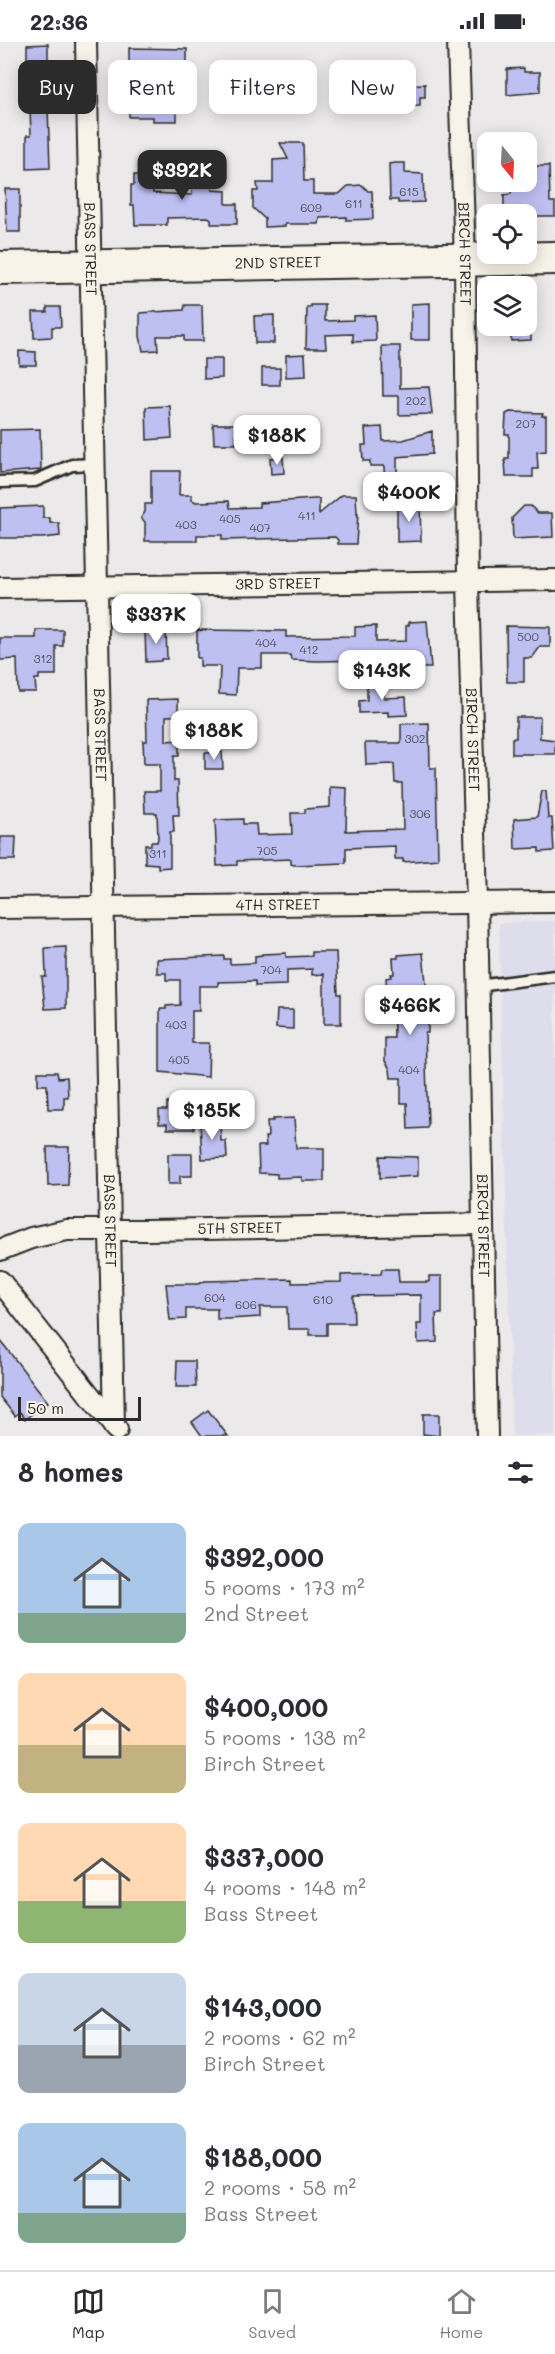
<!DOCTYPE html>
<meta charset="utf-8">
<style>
body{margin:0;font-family:Mali,sans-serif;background:#f2f2f3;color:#2b2b33;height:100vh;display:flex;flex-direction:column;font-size:22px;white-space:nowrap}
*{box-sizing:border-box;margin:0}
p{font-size:20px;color:#7c7c81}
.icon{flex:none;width:33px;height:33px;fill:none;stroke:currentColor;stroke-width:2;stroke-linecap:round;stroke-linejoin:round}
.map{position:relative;height:1394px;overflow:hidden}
.sheet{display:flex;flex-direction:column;background:#fff;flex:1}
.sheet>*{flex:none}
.banner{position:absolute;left:18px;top:18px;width:519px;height:54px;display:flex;gap:12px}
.needle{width:39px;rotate:162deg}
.buttons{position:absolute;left:477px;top:90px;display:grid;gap:12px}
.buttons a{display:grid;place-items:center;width:60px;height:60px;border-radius:12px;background:#fff;box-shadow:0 3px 15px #0003;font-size:30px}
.scale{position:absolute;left:18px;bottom:15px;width:123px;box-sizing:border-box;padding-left:6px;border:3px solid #2b2b2b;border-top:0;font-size:16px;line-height:21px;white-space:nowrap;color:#2b2b2b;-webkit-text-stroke:4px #f7f3e8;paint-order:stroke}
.price{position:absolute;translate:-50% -51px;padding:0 14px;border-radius:12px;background:#fff;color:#222;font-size:20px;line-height:39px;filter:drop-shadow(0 2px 3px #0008)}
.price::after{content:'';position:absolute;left:50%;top:36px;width:18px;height:14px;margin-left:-9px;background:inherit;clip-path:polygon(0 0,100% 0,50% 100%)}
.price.selected{background:#2b2b2b;color:#fff}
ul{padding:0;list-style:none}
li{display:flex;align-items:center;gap:18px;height:150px;padding:0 18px}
li span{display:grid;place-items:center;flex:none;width:168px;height:120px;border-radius:12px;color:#555}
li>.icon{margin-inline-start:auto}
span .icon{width:72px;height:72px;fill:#fffc;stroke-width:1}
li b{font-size:26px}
h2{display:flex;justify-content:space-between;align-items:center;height:72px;padding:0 18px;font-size:26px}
.chip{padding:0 21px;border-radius:12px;background:#fff;box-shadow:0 3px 15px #0003;font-size:21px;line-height:54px}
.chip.selected{background:#2b2b2b;color:#fff}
.status{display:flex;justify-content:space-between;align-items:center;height:42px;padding:0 30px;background:#fff;direction:ltr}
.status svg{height:16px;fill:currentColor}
.dock{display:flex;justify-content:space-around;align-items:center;height:84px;border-top:2px solid #e1e1e2;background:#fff;font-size:16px;color:#7c7c81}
.dock a{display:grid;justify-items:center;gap:3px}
.dock .selected{color:#2b2b2b}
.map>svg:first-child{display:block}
.built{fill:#deddec}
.building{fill:#bfc0f2;stroke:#2b2b2b;stroke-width:1.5}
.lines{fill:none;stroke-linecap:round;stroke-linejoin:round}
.service-casing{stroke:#2b2b2b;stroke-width:15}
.minor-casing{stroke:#2b2b2b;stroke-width:24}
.primary-casing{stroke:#2b2b2b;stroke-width:36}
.service{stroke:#f7f3e8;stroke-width:10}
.minor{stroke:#f7f3e8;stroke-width:20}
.primary{stroke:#f7f3e8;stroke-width:32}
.labels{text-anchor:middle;stroke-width:5;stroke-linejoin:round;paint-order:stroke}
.number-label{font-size:12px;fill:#50505d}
.street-label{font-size:15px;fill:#2b2b2b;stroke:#f7f3e8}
</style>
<div class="status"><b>22:36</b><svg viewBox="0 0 49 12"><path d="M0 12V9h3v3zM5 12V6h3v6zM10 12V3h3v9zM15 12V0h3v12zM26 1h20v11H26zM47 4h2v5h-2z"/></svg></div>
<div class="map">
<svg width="555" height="1394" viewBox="0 0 555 1394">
<rect width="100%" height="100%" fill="#ece9ea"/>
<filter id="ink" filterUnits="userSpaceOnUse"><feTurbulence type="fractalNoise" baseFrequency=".0167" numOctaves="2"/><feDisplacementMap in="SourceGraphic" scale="12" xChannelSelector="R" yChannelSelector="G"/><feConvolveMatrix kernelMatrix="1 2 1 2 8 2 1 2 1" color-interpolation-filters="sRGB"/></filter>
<g filter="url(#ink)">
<path class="built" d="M 555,879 L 555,1394 L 512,1394 L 499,881 Z"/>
<path class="building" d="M 48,2 L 48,20 L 27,21 L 27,3 Z
M 129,6 L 187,7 L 187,25 L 169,25 L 170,34 L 160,35 L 164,60 L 186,60 L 177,69 L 177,79 L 153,79 L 153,75 L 129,75 Z
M 524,26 L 524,30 L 540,30 L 540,50 L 507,53 L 507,27 Z
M 425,42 L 425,55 L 420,55 L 420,64 L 391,65 L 391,50 L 397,46 L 396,43 Z
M 48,65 L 50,126 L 27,127 L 27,93 L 31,93 L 30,66 Z
M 280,101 L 303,101 L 304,139 L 313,139 L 313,152 L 339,152 L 348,144 L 362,143 L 368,149 L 372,149 L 373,177 L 346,178 L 346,175 L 320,176 L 319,182 L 285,182 L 285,184 L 265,185 L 265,177 L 253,166 L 253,149 L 258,149 L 257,141 L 273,141 L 273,118 L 288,117 Z
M 211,120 L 212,148 L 226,149 L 226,162 L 237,162 L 237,182 L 211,182 L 211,177 L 208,175 L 167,176 L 167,183 L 135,183 L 134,163 L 131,163 L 131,143 L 134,143 L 134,133 L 153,133 L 153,151 L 192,153 L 191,121 Z
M 396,121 L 405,121 L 405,131 L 423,132 L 424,160 L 398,161 L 398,158 L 390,158 L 389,122 Z
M 534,124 L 549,124 L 550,160 L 555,160 L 555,174 L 526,174 L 523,170 L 511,171 L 511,166 L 504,167 L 504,153 L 511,152 L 511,148 L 521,147 L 521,143 L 534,143 Z
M 5,147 L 20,147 L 20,190 L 7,190 Z
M 430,261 L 430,298 L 411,298 L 411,262 Z
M 185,263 L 202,263 L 203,299 L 184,299 L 184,294 L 157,294 L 158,308 L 143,309 L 140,294 L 140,271 L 184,268 Z
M 311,263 L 325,263 L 325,279 L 353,278 L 353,274 L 375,273 L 376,299 L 353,300 L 353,292 L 325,293 L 326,306 L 306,306 L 307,265 L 311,265 Z
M 47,265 L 60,265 L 61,285 L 52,285 L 52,295 L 34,296 L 33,270 L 47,270 Z
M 274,273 L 274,301 L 255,301 L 254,274 Z
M 511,284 L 531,284 L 531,298 L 511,299 Z
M 382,304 L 400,304 L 400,346 L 429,345 L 432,372 L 399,373 L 399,354 L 383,354 Z
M 19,309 L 36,310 L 36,323 L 19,323 Z
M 305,312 L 306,334 L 286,335 L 286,313 Z
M 204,317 L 222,317 L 222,336 L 204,337 Z
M 262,326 L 280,326 L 280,343 L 262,343 Z
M 170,364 L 172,396 L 147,398 L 146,365 Z
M 510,370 L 543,371 L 542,374 L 546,374 L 546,409 L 537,410 L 538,427 L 533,427 L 533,435 L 506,435 L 505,417 L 509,417 L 509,392 L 505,392 L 506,372 Z
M 213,382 L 236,382 L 236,402 L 214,402 Z
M 382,385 L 383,399 L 403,398 L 432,389 L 432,412 L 397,415 L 397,448 L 385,448 L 384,424 L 370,424 L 370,419 L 363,419 L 362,403 L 366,403 L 365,386 Z
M 40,387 L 41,428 L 0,431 L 0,388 Z
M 283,415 L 284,431 L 271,432 L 270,416 Z
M 151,429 L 180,429 L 179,453 L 192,453 L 192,458 L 196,460 L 229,459 L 230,466 L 259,465 L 259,461 L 314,457 L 319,457 L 319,472 L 342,453 L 356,453 L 357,472 L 358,472 L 356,502 L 338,502 L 338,498 L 335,495 L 222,498 L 222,493 L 197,493 L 197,499 L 145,499 L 145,480 L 141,476 L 145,470 L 145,462 L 151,462 Z
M 420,462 L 421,499 L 397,500 L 397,463 Z
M 43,464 L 43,476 L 50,476 L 50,481 L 59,481 L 60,494 L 43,496 L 0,496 L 0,466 Z
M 524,464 L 531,464 L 538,471 L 552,471 L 553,495 L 513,497 L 512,476 Z
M 427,579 L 431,626 L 399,626 L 399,612 L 374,613 L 373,618 L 318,619 L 291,618 L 290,613 L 262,613 L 262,626 L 237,626 L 236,653 L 219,652 L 220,624 L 200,624 L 200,616 L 197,616 L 197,588 L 286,589 L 286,595 L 355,594 L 355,585 L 376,584 L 376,600 L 406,599 L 406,584 L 409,583 L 409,580 Z
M 506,584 L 550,585 L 550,605 L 540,605 L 532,616 L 524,616 L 524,640 L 507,640 Z
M 166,587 L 167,617 L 161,617 L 161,619 L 146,620 L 145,588 Z
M 36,588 L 63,588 L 63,604 L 56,604 L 56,633 L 39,633 L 39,637 L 35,637 L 36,650 L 18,650 L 17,617 L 0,618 L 0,596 L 36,596 Z
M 367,638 L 384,638 L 384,656 L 406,655 L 407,673 L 388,674 L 388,670 L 359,671 L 359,659 L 367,658 Z
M 178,657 L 178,674 L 166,674 L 166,699 L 179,698 L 179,714 L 174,714 L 174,739 L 178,739 L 179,773 L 173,773 L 174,790 L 170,790 L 170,825 L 158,826 L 158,822 L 145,821 L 145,803 L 151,803 L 151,800 L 157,800 L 158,796 L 157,771 L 145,771 L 144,749 L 160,749 L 160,722 L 144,722 L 143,699 L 147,699 L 146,658 Z
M 516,675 L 540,675 L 540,696 L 555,698 L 555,712 L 512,712 L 512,696 L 516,696 Z
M 429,681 L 430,726 L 436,726 L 438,817 L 403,820 L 403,817 L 395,817 L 395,804 L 346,806 L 346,821 L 294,823 L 291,822 L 291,817 L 237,819 L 237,823 L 217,824 L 215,778 L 243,777 L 243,782 L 256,782 L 257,793 L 292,792 L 291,771 L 305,771 L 305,767 L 330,765 L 330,745 L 347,746 L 346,789 L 403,787 L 402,741 L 395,741 L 394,722 L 366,723 L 365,701 L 401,701 L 401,682 Z
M 222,710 L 223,727 L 205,727 L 205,711 Z
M 542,749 L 546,749 L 548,776 L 552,776 L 554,809 L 539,810 L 539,806 L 515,807 L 514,777 L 537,775 Z
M 1,795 L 16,795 L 15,818 L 0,818 Z
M 66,905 L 66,966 L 45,967 L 42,935 L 46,935 L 45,906 Z
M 312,910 L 336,910 L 338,952 L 341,952 L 341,982 L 324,982 L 324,932 L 312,933 L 312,927 L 287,928 L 287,943 L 255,944 L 255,939 L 218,940 L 218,944 L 199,944 L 199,969 L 192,969 L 192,1001 L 209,1001 L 208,1035 L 160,1030 L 160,967 L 166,967 L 166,964 L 180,963 L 180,938 L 166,938 L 166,931 L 157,931 L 157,917 L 224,914 L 224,917 L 230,917 L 230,922 L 255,921 L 255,914 L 262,913 L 262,912 L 286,911 L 286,915 L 312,914 Z
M 423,911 L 428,960 L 428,991 L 425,991 L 428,1083 L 427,1086 L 408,1087 L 407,1061 L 401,1061 L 401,1036 L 391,1036 L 390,1027 L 385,1019 L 385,996 L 394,996 L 393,948 L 387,949 L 386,936 L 392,935 L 391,932 L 394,932 L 393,916 L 398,916 L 398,913 Z
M 277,968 L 293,968 L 293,987 L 276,986 Z
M 38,1030 L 57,1030 L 58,1036 L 67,1035 L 68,1055 L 64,1055 L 64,1067 L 48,1067 L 47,1043 L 38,1043 Z
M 167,1061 L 189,1061 L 189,1063 L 194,1063 L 194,1087 L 167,1087 L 167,1082 L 159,1082 L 159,1068 L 167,1068 Z
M 294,1076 L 296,1106 L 324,1106 L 324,1139 L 302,1139 L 302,1135 L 277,1136 L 277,1132 L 259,1131 L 258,1104 L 266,1104 L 265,1095 L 268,1095 L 267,1079 L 273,1079 L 273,1077 Z
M 220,1079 L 221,1099 L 226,1099 L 227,1116 L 202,1117 L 200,1080 Z
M 47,1105 L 69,1105 L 68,1143 L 48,1144 Z
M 168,1112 L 192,1112 L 192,1134 L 180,1134 L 180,1142 L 168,1142 Z
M 380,1114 L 418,1115 L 418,1134 L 380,1136 Z
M 382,1227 L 398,1227 L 399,1240 L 429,1240 L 429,1234 L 442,1234 L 442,1272 L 436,1272 L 437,1300 L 418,1301 L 417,1282 L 421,1282 L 421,1253 L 353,1254 L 354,1281 L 327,1281 L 327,1293 L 310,1293 L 310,1287 L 288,1287 L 287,1265 L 260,1265 L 260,1275 L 229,1277 L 217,1277 L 217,1267 L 186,1267 L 186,1277 L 170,1278 L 166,1242 L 198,1242 L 205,1239 L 292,1237 L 292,1241 L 341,1240 L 341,1233 L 381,1232 Z
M 0,1298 L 48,1360 L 25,1377 L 20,1370 L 15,1374 L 0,1355 Z
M 177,1319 L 195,1319 L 196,1345 L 176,1345 Z
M 208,1368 L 228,1394 L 202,1394 L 192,1380 Z
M 423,1372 L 439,1372 L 439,1394 L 423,1392 Z"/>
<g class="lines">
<defs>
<path id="service" d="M 0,440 L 35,439 L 72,423 L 96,422
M 478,944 L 555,934"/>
<g id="minor">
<path id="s1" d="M 86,0 L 114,1385"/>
<path id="s2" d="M 458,0 L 465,219 L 468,541 L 477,861 L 487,1394"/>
<path id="s3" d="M 0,546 L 555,538"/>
<path id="s4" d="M 0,866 L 555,860"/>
<path id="s5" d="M 0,1208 L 31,1196 L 67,1188 L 148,1188 L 483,1182"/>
<path d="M 0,1239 L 117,1388"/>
</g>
<g id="primary">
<path id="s6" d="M 0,226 L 555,216"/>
</g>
</defs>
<use href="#service" class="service-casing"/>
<use href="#minor" class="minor-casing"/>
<use href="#primary" class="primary-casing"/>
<use href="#service" class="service"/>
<use href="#minor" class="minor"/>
<use href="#primary" class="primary"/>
</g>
</g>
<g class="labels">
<g class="number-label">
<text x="409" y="154">615</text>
<text x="354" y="166">611</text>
<text x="311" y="170">609</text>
<text x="416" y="363">202</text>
<text x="526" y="386">207</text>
<text x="307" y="478">411</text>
<text x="230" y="481">405</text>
<text x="186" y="487">403</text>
<text x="260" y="490">407</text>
<text x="528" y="599">500</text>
<text x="266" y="605">404</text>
<text x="309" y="612">412</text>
<text x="43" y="621">312</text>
<text x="415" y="701">302</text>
<text x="420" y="776">306</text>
<text x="267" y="813">705</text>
<text x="158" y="816">311</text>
<text x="271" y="932">704</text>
<text x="176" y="987">403</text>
<text x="179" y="1022">405</text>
<text x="409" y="1032">404</text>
<text x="215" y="1260">604</text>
<text x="323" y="1262">610</text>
<text x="246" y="1267">606</text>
</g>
<g class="street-label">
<text dy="5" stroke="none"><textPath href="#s1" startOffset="207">BASS STREET</textPath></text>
<text dy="5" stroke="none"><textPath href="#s2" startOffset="212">BIRCH STREET</textPath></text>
<text dy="5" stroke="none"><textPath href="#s6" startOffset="278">2ND STREET</textPath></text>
<text dy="5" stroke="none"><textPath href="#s3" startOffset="278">3RD STREET</textPath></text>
<text dy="5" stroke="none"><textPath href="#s1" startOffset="693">BASS STREET</textPath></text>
<text dy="5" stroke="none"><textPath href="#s2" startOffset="698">BIRCH STREET</textPath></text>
<text dy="5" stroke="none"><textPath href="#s4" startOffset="278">4TH STREET</textPath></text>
<text dy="5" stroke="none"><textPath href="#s1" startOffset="1179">BASS STREET</textPath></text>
<text dy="5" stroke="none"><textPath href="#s2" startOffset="1184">BIRCH STREET</textPath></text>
<text dy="5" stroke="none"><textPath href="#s5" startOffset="243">5TH STREET</textPath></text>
</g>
</g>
</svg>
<div class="buttons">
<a><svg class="needle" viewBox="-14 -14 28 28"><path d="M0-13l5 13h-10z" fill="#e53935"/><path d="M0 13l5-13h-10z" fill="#7c7c81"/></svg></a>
<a><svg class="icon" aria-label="locate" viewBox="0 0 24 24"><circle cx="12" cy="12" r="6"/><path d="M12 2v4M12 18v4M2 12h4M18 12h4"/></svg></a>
<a><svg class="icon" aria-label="layers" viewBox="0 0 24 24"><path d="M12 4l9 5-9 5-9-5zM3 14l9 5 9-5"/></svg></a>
</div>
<div class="scale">50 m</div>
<b class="price selected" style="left:182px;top:159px">$392K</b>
<b class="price" style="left:277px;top:424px">$188K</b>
<b class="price" style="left:409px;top:481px">$400K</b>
<b class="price" style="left:156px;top:603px">$337K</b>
<b class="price" style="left:382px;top:659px">$143K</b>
<b class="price" style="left:214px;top:719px">$188K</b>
<b class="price" style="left:410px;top:994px">$466K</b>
<b class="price" style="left:212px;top:1099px">$185K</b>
<div class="banner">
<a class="chip selected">Buy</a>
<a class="chip">Rent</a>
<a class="chip">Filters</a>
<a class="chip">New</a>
</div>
</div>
<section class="sheet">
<h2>8 homes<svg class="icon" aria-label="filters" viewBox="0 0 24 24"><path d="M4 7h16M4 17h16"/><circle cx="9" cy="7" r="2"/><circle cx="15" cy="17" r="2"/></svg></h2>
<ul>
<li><span style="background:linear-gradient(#a9c7e8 75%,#7fa58c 0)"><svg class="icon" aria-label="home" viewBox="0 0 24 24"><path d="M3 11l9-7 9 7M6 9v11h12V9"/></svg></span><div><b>$392,000</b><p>5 rooms · 173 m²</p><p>2nd Street</p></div></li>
<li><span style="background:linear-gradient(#ffd9b3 60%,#c2b280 0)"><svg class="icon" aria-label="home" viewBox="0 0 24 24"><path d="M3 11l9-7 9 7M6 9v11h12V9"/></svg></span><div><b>$400,000</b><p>5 rooms · 138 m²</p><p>Birch Street</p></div></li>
<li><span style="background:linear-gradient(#ffd9b3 65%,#8fb573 0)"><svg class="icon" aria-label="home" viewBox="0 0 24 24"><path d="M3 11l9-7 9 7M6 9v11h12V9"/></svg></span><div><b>$337,000</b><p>4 rooms · 148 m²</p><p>Bass Street</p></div></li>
<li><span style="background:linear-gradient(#c9d6e8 60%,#9aa5b1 0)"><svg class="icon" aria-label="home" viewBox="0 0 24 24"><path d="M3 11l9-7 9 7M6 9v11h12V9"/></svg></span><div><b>$143,000</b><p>2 rooms · 62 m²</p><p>Birch Street</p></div></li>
<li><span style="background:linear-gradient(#a9c7e8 75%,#7fa58c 0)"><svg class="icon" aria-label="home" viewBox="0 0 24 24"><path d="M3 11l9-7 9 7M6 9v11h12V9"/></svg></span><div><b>$188,000</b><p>2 rooms · 58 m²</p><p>Bass Street</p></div></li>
</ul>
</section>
<nav class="dock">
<a class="selected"><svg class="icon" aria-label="map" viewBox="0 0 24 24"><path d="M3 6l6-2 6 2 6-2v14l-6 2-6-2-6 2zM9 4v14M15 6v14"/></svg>Map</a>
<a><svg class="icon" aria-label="saved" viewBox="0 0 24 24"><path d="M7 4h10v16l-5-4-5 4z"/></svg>Saved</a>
<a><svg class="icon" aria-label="home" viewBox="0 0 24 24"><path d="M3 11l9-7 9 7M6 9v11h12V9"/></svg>Home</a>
</nav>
